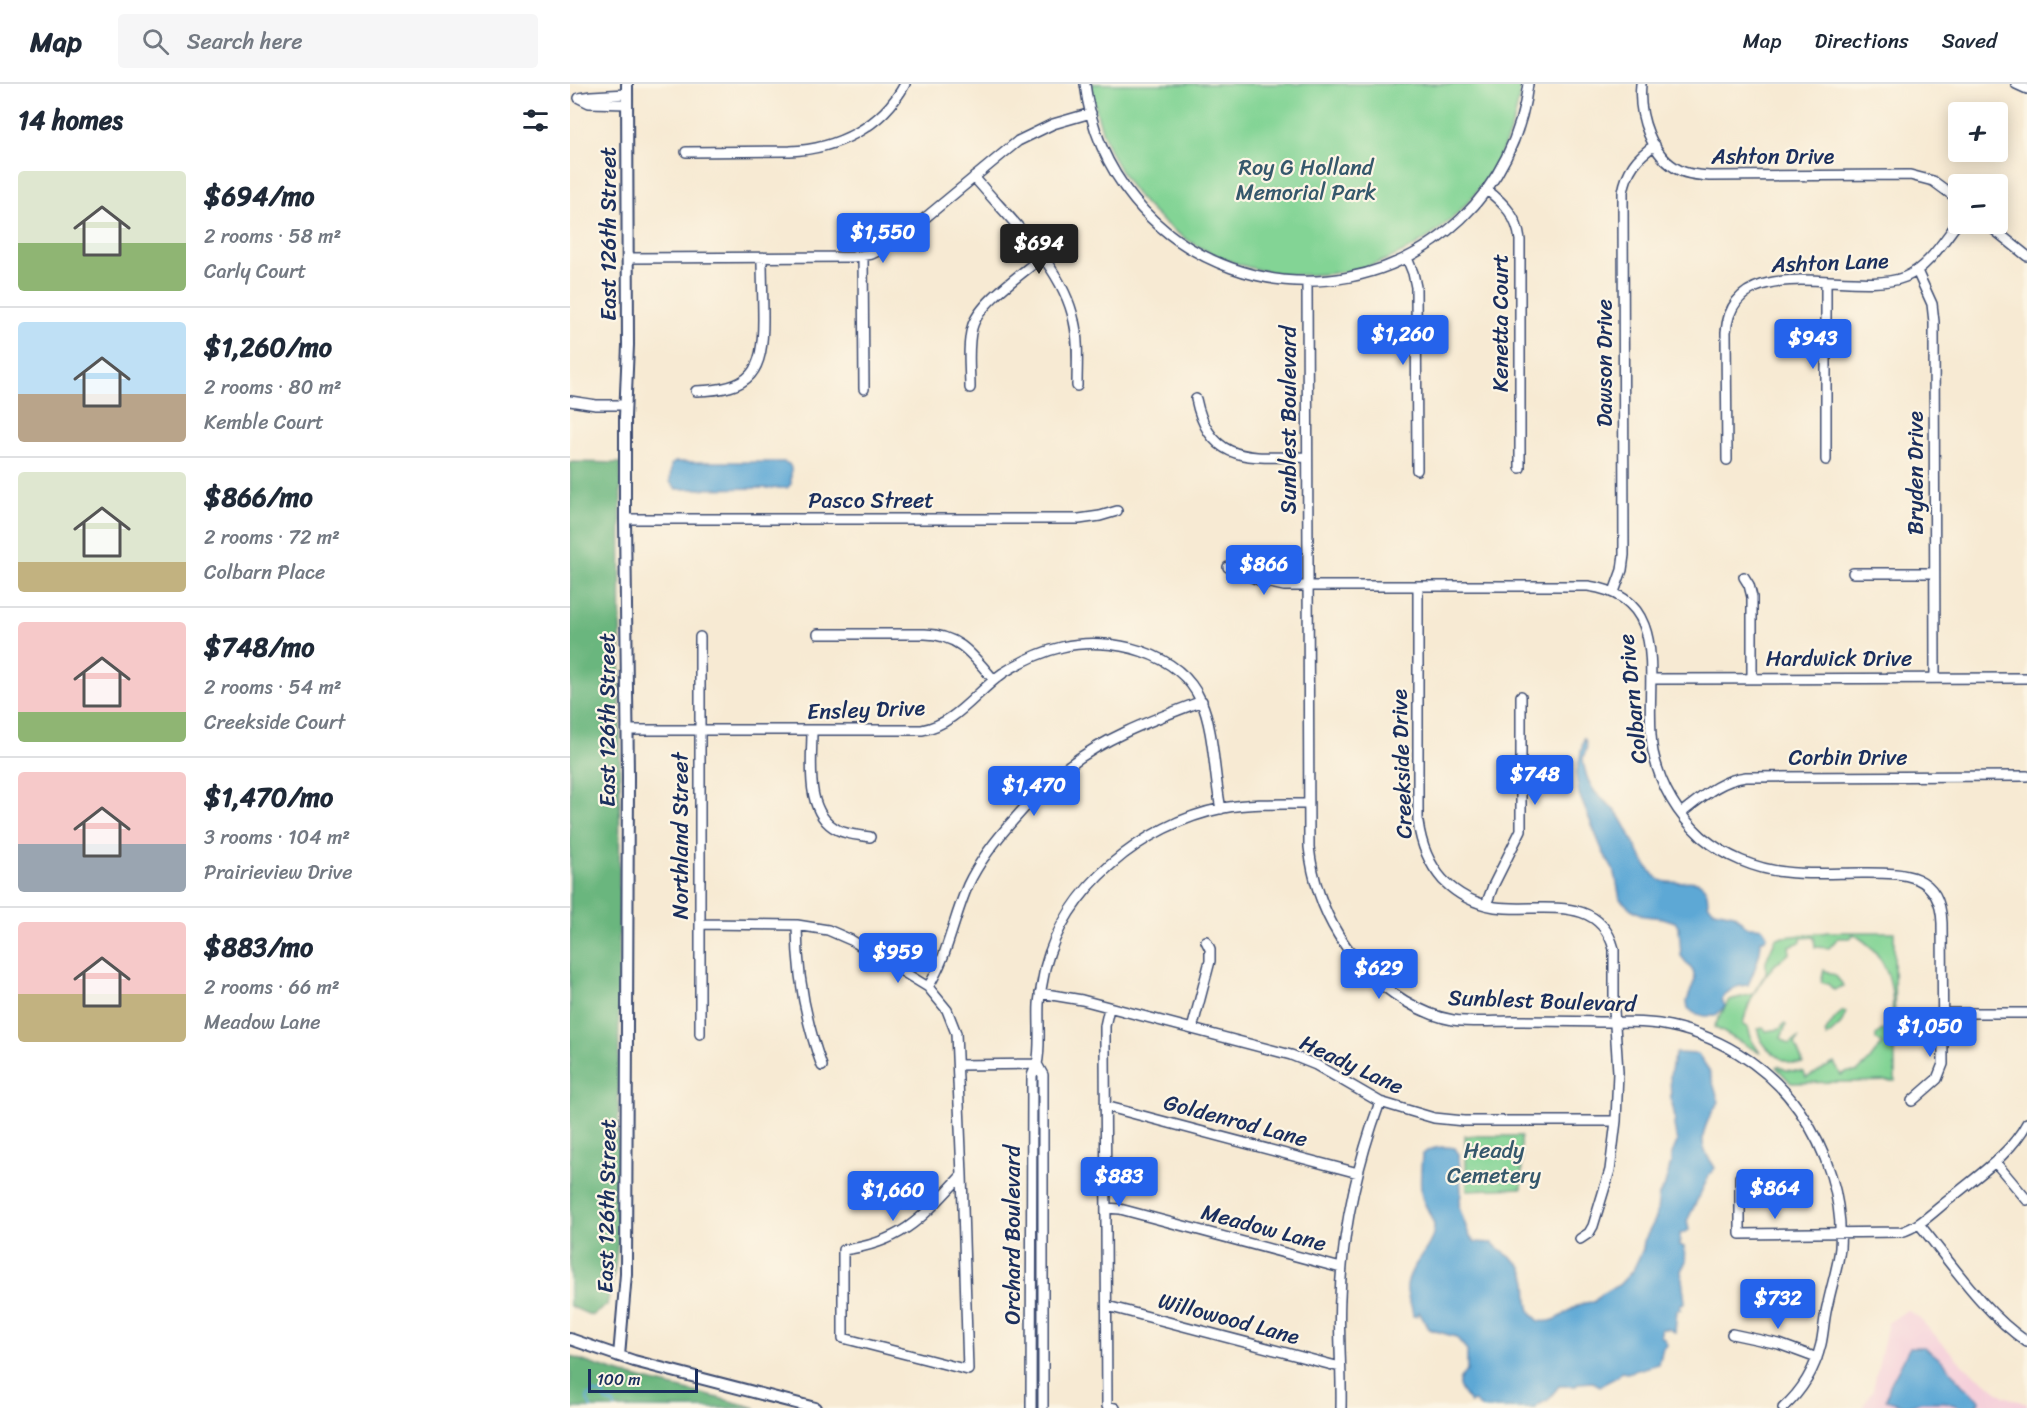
<!DOCTYPE html>
<meta charset="utf-8">
<style>
body{margin:0;font-family:Sriracha,sans-serif;background:#f6f6f7;color:#1f2937;height:100vh;display:flex;flex-direction:column;font-size:22px;white-space:nowrap}
*{box-sizing:border-box;margin:0}
p{font-size:20px;color:#747a83}
.icon{flex:none;width:33px;height:33px;fill:none;stroke:currentColor;stroke-width:2;stroke-linecap:round;stroke-linejoin:round}
.map{position:relative;flex:1;overflow:hidden}
.drawer{display:flex;flex-direction:column;background:#fff;width:570px}
.drawer>*{flex:none}
.controls{position:absolute;left:1378px;top:18px;display:grid;gap:12px}
.controls a{display:grid;place-items:center;width:60px;height:60px;border-radius:6px;background:#fff;box-shadow:0 3px 15px #0003;font-size:30px}
.scale{position:absolute;left:18px;bottom:15px;width:110px;box-sizing:border-box;padding-left:6px;border:3px solid #1b2f5e;border-top:0;font-size:16px;line-height:21px;white-space:nowrap;color:#1b2f5e;-webkit-text-stroke:4px #fcf5e5;paint-order:stroke}
.price{position:absolute;translate:-50% -51px;padding:0 14px;border-radius:6px;background:#2563eb;color:#fff;font-size:20px;line-height:39px;filter:drop-shadow(0 2px 3px #0008)}
.price::after{content:'';position:absolute;left:50%;top:36px;width:18px;height:14px;margin-left:-9px;background:inherit;clip-path:polygon(0 0,100% 0,50% 100%)}
.price.current{background:#222;color:#fff}
ul{padding:0;list-style:none}
li{display:flex;align-items:center;gap:18px;height:150px;padding:0 18px}
li+li{border-top:2px solid #e0e1e3}
li span{display:grid;place-items:center;flex:none;width:168px;height:120px;border-radius:6px;color:#555}
li>.icon{margin-inline-start:auto}
span .icon{width:72px;height:72px;fill:#fffc;stroke-width:1}
li b{font-size:26px}
h2{display:flex;justify-content:space-between;align-items:center;height:72px;padding:0 18px;font-size:26px}
header{display:flex;align-items:center;gap:36px;box-sizing:border-box;height:84px;padding:0 30px;background:#fff;border-bottom:2px solid #e0e1e3}
header strong{font-size:28px}
nav{display:flex;gap:33px;margin-inline-start:auto;font-size:21px}
.search{width:420px;height:54px;background:#f6f6f7;display:flex;align-items:center;gap:15px;box-sizing:border-box;padding:0 21px;border-radius:6px;color:#747a83;font-size:22px}
main{display:flex;flex:1;min-height:0}
.map>svg:first-child{display:block}
.built{fill:#f5cfda}
.green{fill:#83d495;stroke:#4f827a;stroke-width:1.5}
.forest{fill:#6ab67e;stroke:#42726e;stroke-width:1.5}
.water{fill:#5da8d5;stroke:#3c6c9a;stroke-width:1.5}
.lines{fill:none;stroke-linecap:round;stroke-linejoin:round}
.stream{stroke:#5da8d5;stroke-width:2}
.minor-casing{stroke:#3c4b70;stroke-width:12}
.major-casing{stroke:#3c4b70;stroke-width:14}
.minor{stroke:#fff;stroke-width:9}
.major{stroke:#fff;stroke-width:10}
.labels{text-anchor:middle;stroke-width:4.5;stroke-linejoin:round;paint-order:stroke}
.street-label{font-size:22px;fill:#1b2f5e;stroke:#fcf5e5}
.park-label{font-size:22px;fill:#35586c;stroke:#fcf5e5}
</style>
<header>
<strong>Map</strong>
<div class="search"><svg class="icon" aria-label="search" viewBox="0 0 24 24"><circle cx="10" cy="10" r="6"/><path d="M15 15l6 6"/></svg>Search here</div>
<nav><a>Map</a><a>Directions</a><a>Saved</a></nav>
</header>
<main>
<section class="drawer">
<h2>14 homes<svg class="icon" aria-label="filters" viewBox="0 0 24 24"><path d="M4 7h16M4 17h16"/><circle cx="9" cy="7" r="2"/><circle cx="15" cy="17" r="2"/></svg></h2>
<ul>
<li><span style="background:linear-gradient(#dfe7d0 60%,#8fb573 0)"><svg class="icon" aria-label="home" viewBox="0 0 24 24"><path d="M3 11l9-7 9 7M6 9v11h12V9"/></svg></span><div><b>$694/mo</b><p>2 rooms · 58 m²</p><p>Carly Court</p></div></li>
<li><span style="background:linear-gradient(#bfe0f5 60%,#b9a48a 0)"><svg class="icon" aria-label="home" viewBox="0 0 24 24"><path d="M3 11l9-7 9 7M6 9v11h12V9"/></svg></span><div><b>$1,260/mo</b><p>2 rooms · 80 m²</p><p>Kemble Court</p></div></li>
<li><span style="background:linear-gradient(#dfe7d0 75%,#c2b280 0)"><svg class="icon" aria-label="home" viewBox="0 0 24 24"><path d="M3 11l9-7 9 7M6 9v11h12V9"/></svg></span><div><b>$866/mo</b><p>2 rooms · 72 m²</p><p>Colbarn Place</p></div></li>
<li><span style="background:linear-gradient(#f6c9c9 75%,#8fb573 0)"><svg class="icon" aria-label="home" viewBox="0 0 24 24"><path d="M3 11l9-7 9 7M6 9v11h12V9"/></svg></span><div><b>$748/mo</b><p>2 rooms · 54 m²</p><p>Creekside Court</p></div></li>
<li><span style="background:linear-gradient(#f6c9c9 60%,#9aa5b1 0)"><svg class="icon" aria-label="home" viewBox="0 0 24 24"><path d="M3 11l9-7 9 7M6 9v11h12V9"/></svg></span><div><b>$1,470/mo</b><p>3 rooms · 104 m²</p><p>Prairieview Drive</p></div></li>
<li><span style="background:linear-gradient(#f6c9c9 60%,#c2b280 0)"><svg class="icon" aria-label="home" viewBox="0 0 24 24"><path d="M3 11l9-7 9 7M6 9v11h12V9"/></svg></span><div><b>$883/mo</b><p>2 rooms · 66 m²</p><p>Meadow Lane</p></div></li>
</ul>
</section>
<div class="map">
<svg width="1457" height="1324" viewBox="0 0 1457 1324">
<rect width="100%" height="100%" fill="#fcf5e5"/>
<filter id="ink" filterUnits="userSpaceOnUse"><feTurbulence type="fractalNoise" baseFrequency=".0167" numOctaves="2"/><feDisplacementMap in="SourceGraphic" scale="12" xChannelSelector="R" yChannelSelector="G"/><feConvolveMatrix kernelMatrix="1 2 1 2 8 2 1 2 1" color-interpolation-filters="sRGB"/></filter>
<filter id="wash" filterUnits="userSpaceOnUse"><feTurbulence type="fractalNoise" baseFrequency=".008" numOctaves="4" result="noise"/><feDisplacementMap in="SourceGraphic" scale="24" xChannelSelector="R" yChannelSelector="G"/><feGaussianBlur stdDeviation="1.35" result="paint"/><feColorMatrix in="noise" values="0 0 0 0 0 0 0 0 0 0 0 0 0 0 0 0 0 1.4 0 .05"/><feComposite in="paint" operator="in"/></filter>
<g filter="url(#wash)">
<rect width="100%" height="100%" fill="#f7ead3"/>
<path class="built" d="M 1337,1226 L 1348,1233 L 1392,1280 L 1434,1312 L 1457,1320 L 1457,1324 L 1292,1324 L 1303,1305 L 1318,1239 Z"/>
<path class="green" d="M 521,0 L 951,0 C 946,49 923,94 888,129 C 797,218 650,210 568,112 C 542,80 527,41 521,0 Z
M 1259,848 L 1324,848 L 1325,997 L 1221,999 L 1206,983 L 1208,982 L 1216,986 L 1234,988 L 1236,994 L 1264,979 L 1271,991 L 1276,988 L 1287,988 L 1299,977 L 1312,960 L 1306,955 L 1306,951 L 1312,946 L 1319,946 C 1329,909 1318,869 1283,850 L 1281,854 L 1268,854 L 1259,864 L 1245,863 L 1244,853 L 1231,854 L 1231,858 L 1219,862 L 1220,869 C 1197,882 1177,916 1173,941 L 1178,943 L 1182,957 L 1190,969 L 1144,943 L 1159,916 L 1183,910 L 1196,889 L 1196,877 L 1206,854 Z
M 1254,886 L 1265,891 L 1274,902 L 1264,906 L 1258,900 L 1251,898 Z
M 1273,927 L 1276,928 L 1271,940 L 1257,953 L 1255,949 L 1265,934 Z
M 1214,940 L 1216,941 L 1211,954 L 1219,960 L 1229,953 L 1225,960 L 1233,979 C 1216,983 1189,963 1188,945 L 1193,944 L 1196,947 L 1210,945 Z
M 895,1052 L 951,1052 L 952,1104 L 897,1106 Z"/>
<path class="forest" d="M 0,378 L 51,379 L 48,1156 L 45,1184 L 37,1221 L 22,1232 L 0,1222 Z
M 0,1272 C 60,1296 125,1306 186,1324 L 0,1324 Z"/>
<path class="water" d="M 105,378 L 214,378 L 219,380 L 221,384 L 221,400 L 217,404 L 107,405 L 100,398 L 101,381 Z
M 1014,654 C 1019,661 1016,667 1013,674 C 1014,685 1018,699 1025,708 C 1033,717 1044,723 1051,734 C 1063,753 1069,777 1086,793 C 1103,809 1138,779 1138,820 L 1144,826 L 1164,830 L 1177,843 C 1187,843 1194,841 1197,852 L 1194,856 L 1191,856 C 1191,870 1184,888 1178,901 C 1166,902 1158,905 1152,916 L 1155,922 L 1145,932 L 1134,932 L 1124,929 L 1118,924 L 1117,917 L 1125,895 L 1123,887 L 1111,872 L 1109,843 L 1105,838 L 1093,834 L 1074,832 L 1061,825 L 1050,815 L 1045,789 L 1033,768 L 1009,710 L 1006,691 Z
M 1106,969 L 1128,970 L 1139,986 L 1149,1018 C 1140,1030 1128,1052 1135,1067 C 1137,1073 1142,1078 1145,1084 L 1140,1090 L 1117,1137 L 1119,1146 L 1110,1150 L 1110,1161 L 1114,1163 L 1116,1177 L 1111,1187 L 1115,1218 L 1110,1221 L 1111,1225 L 1107,1226 L 1105,1248 L 1099,1245 L 1091,1245 L 1091,1252 L 1095,1255 L 1097,1261 L 1093,1264 L 1089,1280 L 1057,1289 L 1051,1288 L 1047,1293 L 1030,1302 L 1023,1298 L 1009,1299 L 1006,1302 L 989,1302 L 978,1316 L 968,1321 L 966,1324 L 912,1324 L 903,1317 L 901,1320 C 892,1307 881,1300 897,1287 L 897,1266 L 886,1253 L 859,1245 L 849,1228 L 847,1232 L 843,1232 C 843,1221 835,1213 837,1201 C 840,1179 863,1166 864,1143 C 865,1137 854,1121 852,1113 C 849,1100 851,1085 852,1071 C 861,1062 873,1062 885,1064 L 889,1071 L 891,1109 L 889,1123 L 899,1151 L 905,1158 L 923,1159 C 931,1170 945,1172 952,1184 C 961,1199 955,1214 960,1226 C 961,1230 966,1234 969,1237 C 994,1241 998,1218 1024,1218 L 1031,1210 L 1049,1201 L 1063,1186 L 1073,1165 L 1074,1157 L 1086,1134 L 1089,1111 L 1094,1104 L 1101,1079 L 1101,1072 L 1107,1058 L 1104,1041 L 1105,1033 L 1101,1015 L 1100,991 L 1103,977 Z
M 1340,1263 L 1354,1263 L 1374,1278 L 1392,1301 L 1410,1316 L 1405,1324 L 1392,1324 L 1376,1318 L 1352,1318 L 1336,1322 L 1316,1316 L 1320,1301 Z"/>
<g class="lines">
<path class="stream" d="M 21,1324 L 17,1315 L 18,1311 L 21,1312 L 22,1308 L 30,1310 L 33,1309 L 36,1317 L 44,1320 L 45,1324"/>
</g>
</g>
<g filter="url(#ink)">
<g class="lines">
<defs>
<path id="minor" d="M 515,0 C 538,183 756,262 891,135 C 928,100 952,51 958,0
M 1071,0 C 1068,31 1081,73 1111,87 C 1120,91 1130,91 1139,92 L 1340,91 L 1363,97 L 1389,116
M 1446,0 L 1457,5
M 57,10 L 21,12 L 9,14 L 19,19 L 57,20
M 116,68 L 220,67 C 267,65 312,43 335,0
M 404,93 C 439,135 493,182 504,237 C 509,258 507,280 507,302
M 917,106 C 935,120 947,133 950,156 L 950,384
M 1417,140 L 1457,172
M 293,172 L 294,305
M 58,174 L 283,173 L 302,170 L 326,158 L 448,57 L 483,40 L 521,29
M 837,174 L 843,189 L 846,203 L 847,386
M 1347,187 L 1362,220 L 1364,238 L 1365,594
M 1256,197 L 1256,376
M 737,198 L 739,763 C 746,827 779,883 835,917 C 850,926 865,933 883,936 C 903,939 924,937 944,937 C 972,937 1000,937 1028,938 C 1049,938 1069,937 1089,940 C 1145,949 1197,980 1229,1026 C 1257,1066 1273,1115 1270,1164 C 1268,1183 1262,1200 1258,1219 C 1254,1232 1254,1247 1251,1260 C 1245,1285 1232,1307 1213,1324
M 400,304 C 400,285 397,263 402,244 C 408,219 452,190 472,173
M 126,307 C 182,306 193,288 193,235 C 193,214 192,194 192,174
M 626,315 C 640,382 682,373 737,373
M 0,317 L 26,321 L 55,321
M 1157,376 L 1156,248 C 1163,162 1283,214 1335,193 C 1358,184 1374,156 1389,137
M 55,435 L 509,435 L 530,432 L 547,427
M 658,483 L 691,497 L 714,502 L 1018,502 C 1108,514 1071,607 1083,668 C 1090,700 1107,730 1132,753 C 1155,772 1185,785 1215,788 C 1240,791 1267,789 1292,789 C 1331,789 1370,787 1372,839 L 1373,980 L 1367,995 L 1342,1017
M 1283,489 L 1364,489
M 1174,493 L 1179,501 L 1182,513 L 1182,594
M 848,502 L 848,738 C 851,760 858,779 873,796 C 887,810 906,820 925,823 C 968,829 1029,808 1044,865 L 1044,926 L 1048,988 L 1046,1037 L 1040,1086 L 1023,1142 L 1019,1149 L 1010,1155
M 1044,508 L 1052,486 L 1054,471 L 1053,108 C 1057,86 1067,73 1085,61
M 248,550 L 355,550 C 390,551 403,572 424,596
M 130,553 L 130,950
M 1081,595 L 1457,594
M 57,646 L 352,646 C 386,640 406,608 433,589 C 452,577 470,568 492,563 C 540,552 609,567 631,617 C 644,645 644,692 651,725
M 242,647 C 242,679 234,729 268,746 C 278,751 289,751 300,753
M 1111,729 C 1131,714 1150,696 1176,693 L 1457,692
M 916,821 L 923,802 L 951,746 L 951,612
M 130,840 L 227,841 L 258,846 L 281,856 L 358,903 L 377,926 L 386,949 L 392,1091
M 227,841 C 227,890 235,936 252,982
M 358,903 C 378,872 383,835 398,801 C 410,775 428,753 448,731 C 463,714 479,697 497,683 C 537,652 585,635 632,617
M 470,909 L 512,916 L 721,971 L 746,981 L 810,1018 L 864,1034 L 894,1037 L 1046,1037
M 539,924 L 535,942 L 535,963 L 537,1322 L 545,1324
M 1373,929 L 1457,929
M 622,945 L 640,877 L 640,865 L 636,857
M 467,980 L 473,991 L 473,1324
M 388,981 L 467,980
M 535,1022 L 788,1089
M 1425,1078 L 1457,1116
M 392,1091 L 398,1286 L 273,1254 L 273,1166 C 332,1159 353,1133 392,1091 Z
M 1170,1093 L 1170,1150 L 1331,1148 C 1350,1143 1365,1126 1381,1114 C 1408,1091 1440,1071 1457,1039
M 536,1124 L 550,1125 L 771,1184
M 1349,1140 C 1382,1180 1413,1228 1457,1258
M 537,1222 L 770,1283
M 1162,1250 L 1209,1260 L 1247,1274
M 461,1324 L 462,992 C 463,988 466,984 467,980 C 471,964 468,937 469,920 C 470,908 473,896 475,884 C 495,804 573,740 653,724 C 681,719 711,720 739,720
M 771,1324 C 772,1287 768,1251 770,1214 C 772,1147 787,1081 810,1018"/>
<path id="major" d="M 0,1255 L 64,1277 L 245,1324
M 49,1272 L 56,1190 L 58,692 L 55,435 L 55,333 L 58,261 L 57,0"/>
</defs>
<use href="#minor" class="minor-casing"/>
<use href="#major" class="major-casing"/>
<use href="#minor" class="minor"/>
<use href="#major" class="major"/>
</g>
</g>
<g class="labels">
<g class="street-label">
<text x="1203" y="80">Ashton Drive</text>
<text transform="translate(38 150) rotate(-90)" y="8">East 126th Street</text>
<text transform="translate(1260 178) rotate(-2)" y="8">Ashton Lane</text>
<text transform="translate(930 239) rotate(-90)" y="8">Kenetta Court</text>
<text transform="translate(1034 279) rotate(-90)" y="8">Dawson Drive</text>
<text transform="translate(718 336) rotate(-90)" y="8">Sunblest Boulevard</text>
<text transform="translate(1345 389) rotate(-90)" y="8">Bryden Drive</text>
<text x="301" y="424">Pasco Street</text>
<text x="1269" y="582">Hardwick Drive</text>
<text transform="translate(1062 615) rotate(-96)" y="8">Colbarn Drive</text>
<text transform="translate(296 625) rotate(-2)" y="8">Ensley Drive</text>
<text transform="translate(37 636) rotate(-90)" y="8">East 126th Street</text>
<text x="1278" y="681">Corbin Drive</text>
<text transform="translate(831 680) rotate(-92)" y="8">Creekside Drive</text>
<text transform="translate(110 752) rotate(-90)" y="8">Northland Street</text>
<text transform="translate(972 916) rotate(2)" y="8">Sunblest Boulevard</text>
<text transform="translate(782 980) rotate(25)" y="8">Heady Lane</text>
<text transform="translate(666 1036) rotate(15)" y="8">Goldenrod Lane</text>
<text transform="translate(36 1122) rotate(-89)" y="8">East 126th Street</text>
<text transform="translate(694 1143) rotate(15)" y="8">Meadow Lane</text>
<text transform="translate(442 1151) rotate(-90)" y="8">Orchard Boulevard</text>
<text transform="translate(659 1234) rotate(15)" y="8">Willowood Lane</text>
</g>
<g class="park-label">
<text x="736" y="91">Roy G Holland<tspan x="736" dy="25">Memorial Park</tspan></text>
<text x="924" y="1074">Heady<tspan x="924" dy="25">Cemetery</tspan></text>
</g>
</g>
</svg>
<div class="controls">
<a>+</a>
<a>−</a>
</div>
<div class="scale">100 m</div>
<b class="price" style="left:313px;top:180px">$1,550</b>
<b class="price current" style="left:469px;top:191px">$694</b>
<b class="price" style="left:833px;top:282px">$1,260</b>
<b class="price" style="left:1243px;top:286px">$943</b>
<b class="price" style="left:694px;top:512px">$866</b>
<b class="price" style="left:965px;top:722px">$748</b>
<b class="price" style="left:464px;top:733px">$1,470</b>
<b class="price" style="left:328px;top:900px">$959</b>
<b class="price" style="left:809px;top:916px">$629</b>
<b class="price" style="left:1360px;top:974px">$1,050</b>
<b class="price" style="left:549px;top:1124px">$883</b>
<b class="price" style="left:1205px;top:1136px">$864</b>
<b class="price" style="left:323px;top:1138px">$1,660</b>
<b class="price" style="left:1208px;top:1246px">$732</b>
</div>
</main>
